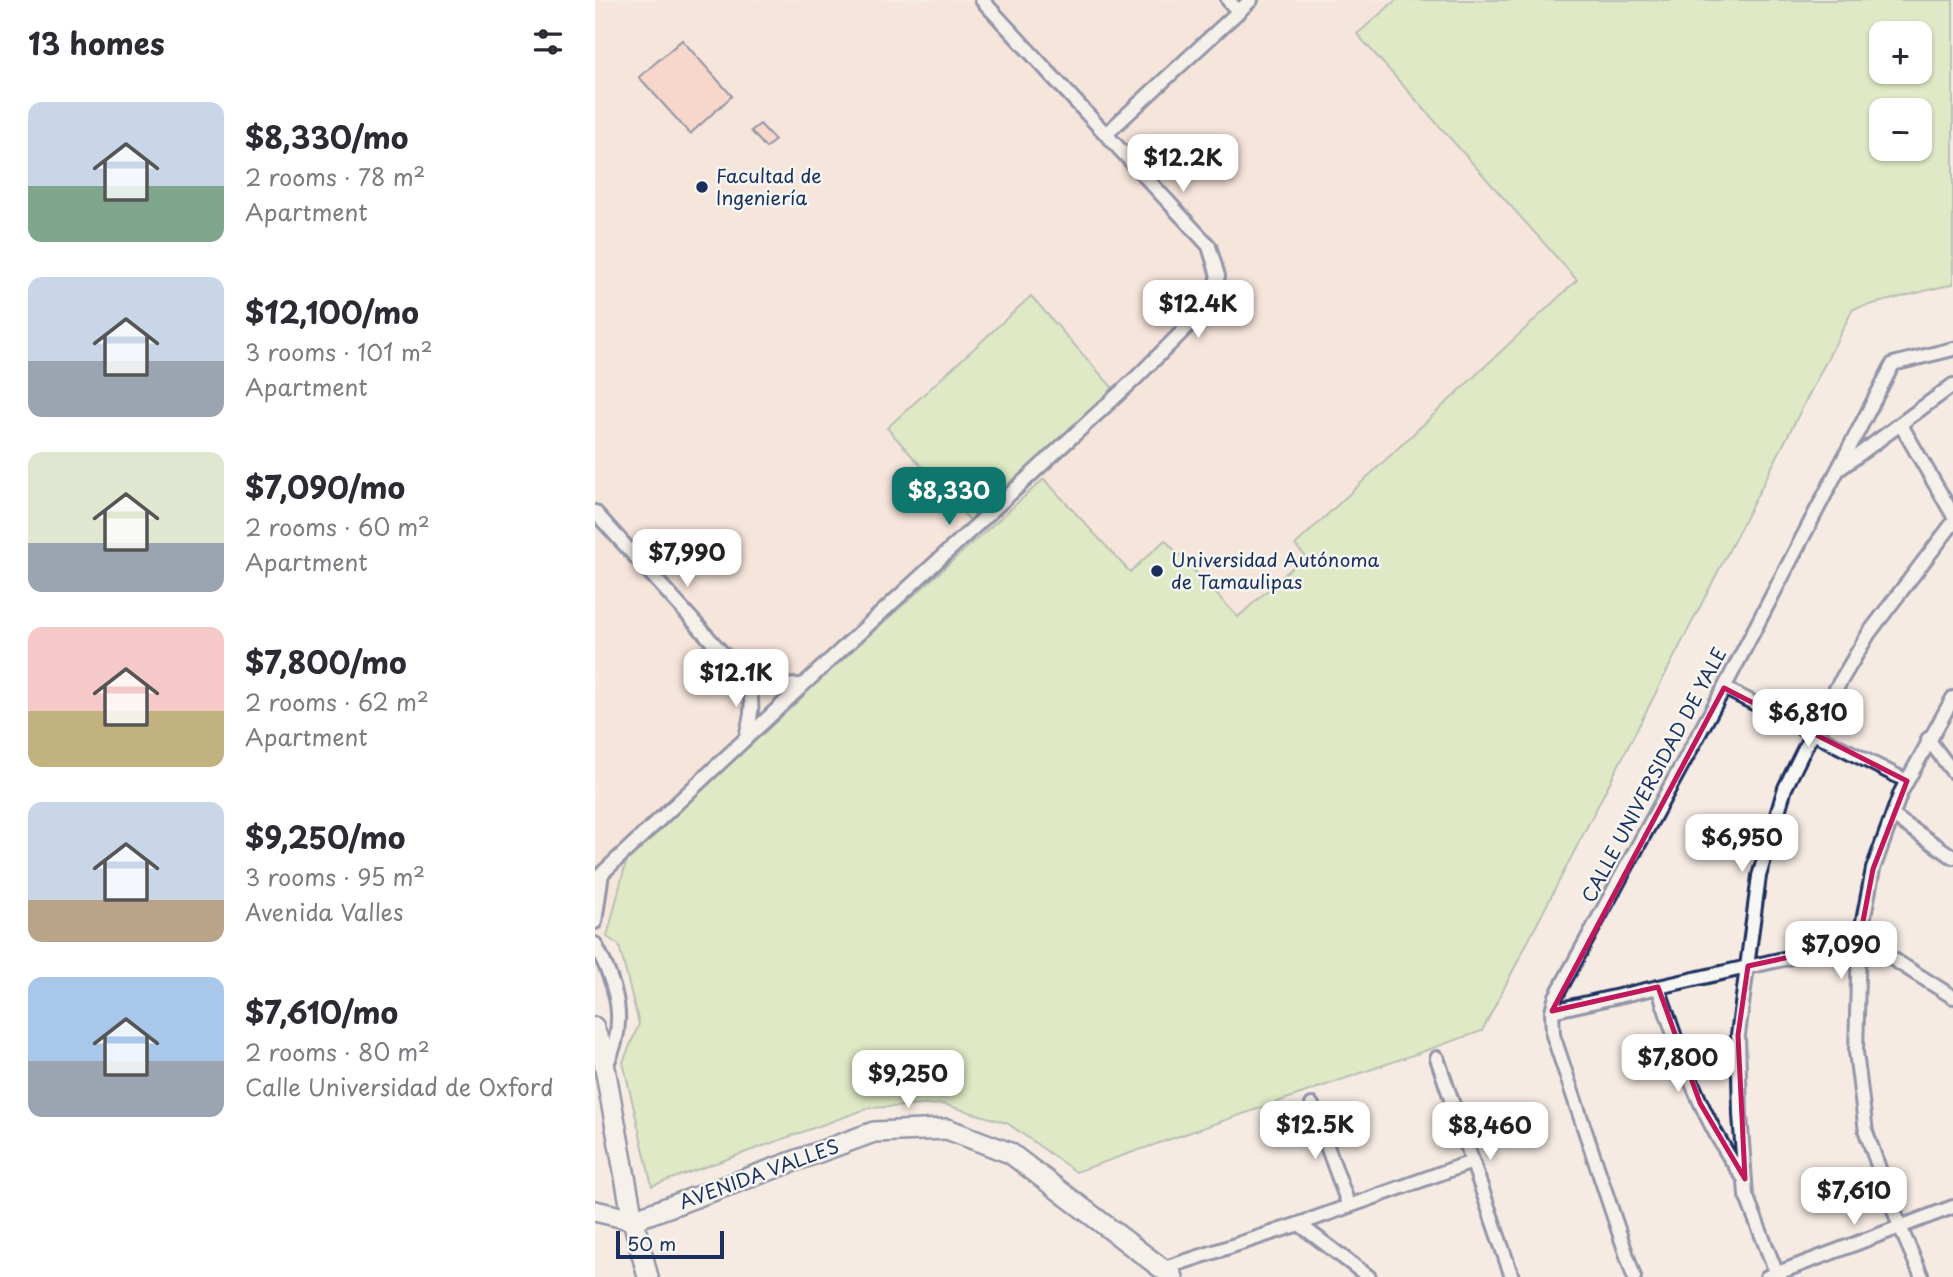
<!DOCTYPE html>
<meta charset="utf-8">
<style>
body{margin:0;font-family:"Playpen Sans",sans-serif;background:#f2f2f3;color:#2b2b33;height:100vh;display:flex;flex-direction:column;font-size:26px;white-space:nowrap}
*{box-sizing:border-box;margin:0}
p{font-size:23px;color:#7c7c81}
.icon{flex:none;width:38px;height:38px;fill:none;stroke:currentColor;stroke-width:2;stroke-linecap:round;stroke-linejoin:round}
.map{position:relative;flex:1;overflow:hidden}
.side{display:flex;flex-direction:column;background:#fff;width:595px}
.side>*{flex:none}
.tools{position:absolute;left:1274px;top:21px;display:grid;gap:14px}
.tools a{display:grid;place-items:center;width:63px;height:63px;border-radius:14px;background:#fff;box-shadow:0 2px 5px #0004;font-size:35px}
.scale{position:absolute;left:21px;bottom:18px;width:108px;box-sizing:border-box;padding-left:7px;border:4px solid #1b2f5e;border-top:0;font-size:19px;line-height:24px;white-space:nowrap;color:#1b2f5e;-webkit-text-stroke:5px #f6f6f2;paint-order:stroke}
.price{position:absolute;translate:-50% -60px;padding:0 16px;border-radius:14px;background:#fff;color:#222;font-size:23px;line-height:46px;filter:drop-shadow(0 2px 4px #0008)}
.price::after{content:'';position:absolute;left:50%;top:42px;width:21px;height:16px;margin-left:-10px;background:inherit;clip-path:polygon(0 0,100% 0,50% 100%)}
.price.active{background:#0f766e;color:#fff}
ul{padding:0;list-style:none}
li{display:flex;align-items:center;gap:21px;height:175px;padding:0 28px}
li span{display:grid;place-items:center;flex:none;width:196px;height:140px;border-radius:14px;color:#555}
li>.icon{margin-inline-start:auto}
span .icon{width:84px;height:84px;fill:#fffc;stroke-width:1}
li b{font-size:30px}
h2{display:flex;justify-content:space-between;align-items:center;height:84px;padding:0 28px;font-size:30px}
main{display:flex;flex:1;min-height:0}
.map>svg:first-child{display:block}
.built{fill:#f6ded1;fill-rule:evenodd}
.green{fill:#c4e69f;stroke:#708a7e;stroke-width:2;fill-rule:evenodd}
.building{fill:#f5bea8;stroke:#1b2f5e;stroke-width:2}
.lines{fill:none;stroke-linecap:round;stroke-linejoin:round}
.minor-casing{stroke:#1b2f5e;stroke-width:18}
.tertiary-casing{stroke:#1b2f5e;stroke-width:21}
.secondary-casing{stroke:#1b2f5e;stroke-width:24}
.minor{stroke:#f6f6f2;stroke-width:12}
.tertiary{stroke:#f6f6f2;stroke-width:16}
.secondary{stroke:#f6f6f2;stroke-width:19}
.marked{fill:none;stroke:#c2185b;stroke-width:5;stroke-linejoin:round}
.poi-dot{fill:#1b2f5e;stroke:#f6f6f2;stroke-width:2.5}
.labels{text-anchor:middle;stroke-width:5;stroke-linejoin:round;paint-order:stroke}
.poi-label{font-size:19px;fill:#1b2f5e;stroke:#f6f6f2;text-anchor:start}
.street-label{font-size:19px;fill:#1b2f5e;stroke:#f6f6f2}
</style>
<main>
<section class="side">
<h2>13 homes<svg class="icon" aria-label="filters" viewBox="0 0 24 24"><path d="M4 7h16M4 17h16"/><circle cx="9" cy="7" r="2"/><circle cx="15" cy="17" r="2"/></svg></h2>
<ul>
<li><span style="background:linear-gradient(#c9d6e8 60%,#7fa58c 0)"><svg class="icon" aria-label="home" viewBox="0 0 24 24"><path d="M3 11l9-7 9 7M6 9v11h12V9"/></svg></span><div><b>$8,330/mo</b><p>2 rooms · 78 m²</p><p>Apartment</p></div></li>
<li><span style="background:linear-gradient(#c9d6e8 60%,#9aa5b1 0)"><svg class="icon" aria-label="home" viewBox="0 0 24 24"><path d="M3 11l9-7 9 7M6 9v11h12V9"/></svg></span><div><b>$12,100/mo</b><p>3 rooms · 101 m²</p><p>Apartment</p></div></li>
<li><span style="background:linear-gradient(#dfe7d0 65%,#9aa5b1 0)"><svg class="icon" aria-label="home" viewBox="0 0 24 24"><path d="M3 11l9-7 9 7M6 9v11h12V9"/></svg></span><div><b>$7,090/mo</b><p>2 rooms · 60 m²</p><p>Apartment</p></div></li>
<li><span style="background:linear-gradient(#f6c9c9 60%,#c2b280 0)"><svg class="icon" aria-label="home" viewBox="0 0 24 24"><path d="M3 11l9-7 9 7M6 9v11h12V9"/></svg></span><div><b>$7,800/mo</b><p>2 rooms · 62 m²</p><p>Apartment</p></div></li>
<li><span style="background:linear-gradient(#c9d6e8 70%,#b9a48a 0)"><svg class="icon" aria-label="home" viewBox="0 0 24 24"><path d="M3 11l9-7 9 7M6 9v11h12V9"/></svg></span><div><b>$9,250/mo</b><p>3 rooms · 95 m²</p><p>Avenida Valles</p></div></li>
<li><span style="background:linear-gradient(#a9c7e8 60%,#9aa5b1 0)"><svg class="icon" aria-label="home" viewBox="0 0 24 24"><path d="M3 11l9-7 9 7M6 9v11h12V9"/></svg></span><div><b>$7,610/mo</b><p>2 rooms · 80 m²</p><p>Calle Universidad de Oxford</p></div></li>
</ul>
</section>
<div class="map">
<svg width="1358" height="1277" viewBox="0 0 1358 1277">
<rect width="100%" height="100%" fill="#f6ebe3"/>
<filter id="ink" filterUnits="userSpaceOnUse"><feTurbulence type="fractalNoise" baseFrequency=".0143" numOctaves="2"/><feDisplacementMap in="SourceGraphic" scale="14" xChannelSelector="R" yChannelSelector="G"/><feConvolveMatrix kernelMatrix="1 2 1 2 8 2 1 2 1" color-interpolation-filters="sRGB"/></filter>
<g filter="url(#ink)">
<path class="built" d="M 0,0 L 1358,0 L 1358,284 L 1258,309 L 887,1031 L 481,1172 L 412,1123 L 348,1104 L 274,1108 L 57,1186 L 28,1062 L 44,1024 L 24,945 L 12,937 L 0,937 ZM 1286,33 L 1325,33 L 1325,72 L 1286,72 ZM 1286,110 L 1325,110 L 1325,149 L 1286,149 Z"/>
<path class="green" d="M 801,0 L 1358,0 L 1358,284 L 1258,309 L 887,1031 L 481,1172 L 412,1123 L 348,1104 L 274,1108 L 57,1186 L 28,1062 L 44,1024 L 24,945 L 12,937 L 31,862 L 223,681 L 449,479 L 535,572 L 570,540 L 643,617 L 710,556 L 700,545 L 982,280 L 762,34 ZM 1286,33 L 1325,33 L 1325,72 L 1286,72 ZM 1286,110 L 1325,110 L 1325,149 L 1286,149 Z
M 436,296 L 523,394 L 380,526 L 292,428 Z"/>
<path class="building" d="M 87,40 L 137,96 L 95,134 L 44,77 Z
M 165,124 L 180,140 L 171,148 L 156,131 Z"/>
<g class="lines">
<defs>
<path id="minor" d="M 633,0 L 644,12
M 511,134 L 656,0
M 1306,425 L 1358,515
M 1243,470 L 1358,385
M 0,512 L 149,677 L 171,686 L 208,685 L 542,377 L 614,305 L 623,276 L 614,246 L 387,0
M 149,677 C 160,698 157,714 151,737
M 1129,688 L 1312,781
M 1333,739 L 1358,772
M 1298,816 L 1358,857
M 0,880 L 208,685
M 0,922 L 7,873
M 0,944 C 22,986 34,1024 10,1067
M 1063,987 C 1085,1054 1106,1119 1148,1177
M 957,1011 L 1264,942 L 1274,944 L 1358,997
M 842,1058 L 917,1277
M 717,1105 L 754,1206
M 704,1224 L 774,1277
M 567,1269 L 704,1224 L 877,1162
M 1039,1277 L 958,1035 L 957,1011 L 961,996 L 1129,688 L 1298,364 L 1358,349
M 1172,1277 L 1358,1207
M 1183,1277 L 1151,1195 L 1145,1115 L 1143,1035 L 1164,876 L 1190,788 L 1229,709 L 1274,633 L 1358,523
M 1327,1277 L 1305,1227 L 1271,1132 L 1261,1052 L 1264,942 L 1278,869 L 1306,792 L 1358,698"/>
<path id="tertiary" d="M 0,1026 L 5,1041"/>
<path id="secondary" d="M 0,1044 L 5,1041 L 38,1220 L 53,1277
M 0,1211 L 38,1220 L 279,1132 L 352,1129 L 415,1153 L 578,1277"/>
</defs>
<use href="#minor" class="minor-casing"/>
<use href="#tertiary" class="tertiary-casing"/>
<use href="#secondary" class="secondary-casing"/>
<use href="#minor" class="minor"/>
<use href="#tertiary" class="tertiary"/>
<use href="#secondary" class="secondary"/>
</g>
</g>
<path d="M0 0H1358V1277H0ZM 1129,688 L 1312,781 L 1278,869 L 1264,942 L 1153,966 L 1143,1035 L 1150,1179 L 1105,1103 L 1063,987 L 957,1011 Z" fill="#f6ebe3" fill-opacity=".55" fill-rule="evenodd"/>
<path class="marked" d="M 1129,688 L 1312,781 L 1278,869 L 1264,942 L 1153,966 L 1143,1035 L 1150,1179 L 1105,1103 L 1063,987 L 957,1011 Z"/>
<g class="poi-dot">
<circle cx="107" cy="187" r="7"/>
<circle cx="562" cy="571" r="7"/>
</g>
<g class="labels">
<g class="poi-label">
<text x="121" y="183">Facultad de<tspan x="121" dy="22">Ingeniería</tspan></text>
<text x="576" y="567">Universidad Autónoma<tspan x="576" dy="22">de Tamaulipas</tspan></text>
</g>
<g class="street-label">
<text transform="translate(1059 775) rotate(-62)" y="7">CALLE UNIVERSIDAD DE YALE</text>
<text transform="translate(164 1174) rotate(-20)" y="7">AVENIDA VALLES</text>
</g>
</g>
</svg>
<div class="tools">
<a>+</a>
<a>−</a>
</div>
<div class="scale">50 m</div>
<b class="price" style="left:588px;top:194px">$12.2K</b>
<b class="price" style="left:603px;top:340px">$12.4K</b>
<b class="price active" style="left:354px;top:527px">$8,330</b>
<b class="price" style="left:92px;top:589px">$7,990</b>
<b class="price" style="left:141px;top:709px">$12.1K</b>
<b class="price" style="left:1213px;top:749px">$6,810</b>
<b class="price" style="left:1147px;top:874px">$6,950</b>
<b class="price" style="left:1246px;top:981px">$7,090</b>
<b class="price" style="left:1083px;top:1094px">$7,800</b>
<b class="price" style="left:313px;top:1110px">$9,250</b>
<b class="price" style="left:720px;top:1161px">$12.5K</b>
<b class="price" style="left:895px;top:1162px">$8,460</b>
<b class="price" style="left:1259px;top:1227px">$7,610</b>
</div>
</main>
